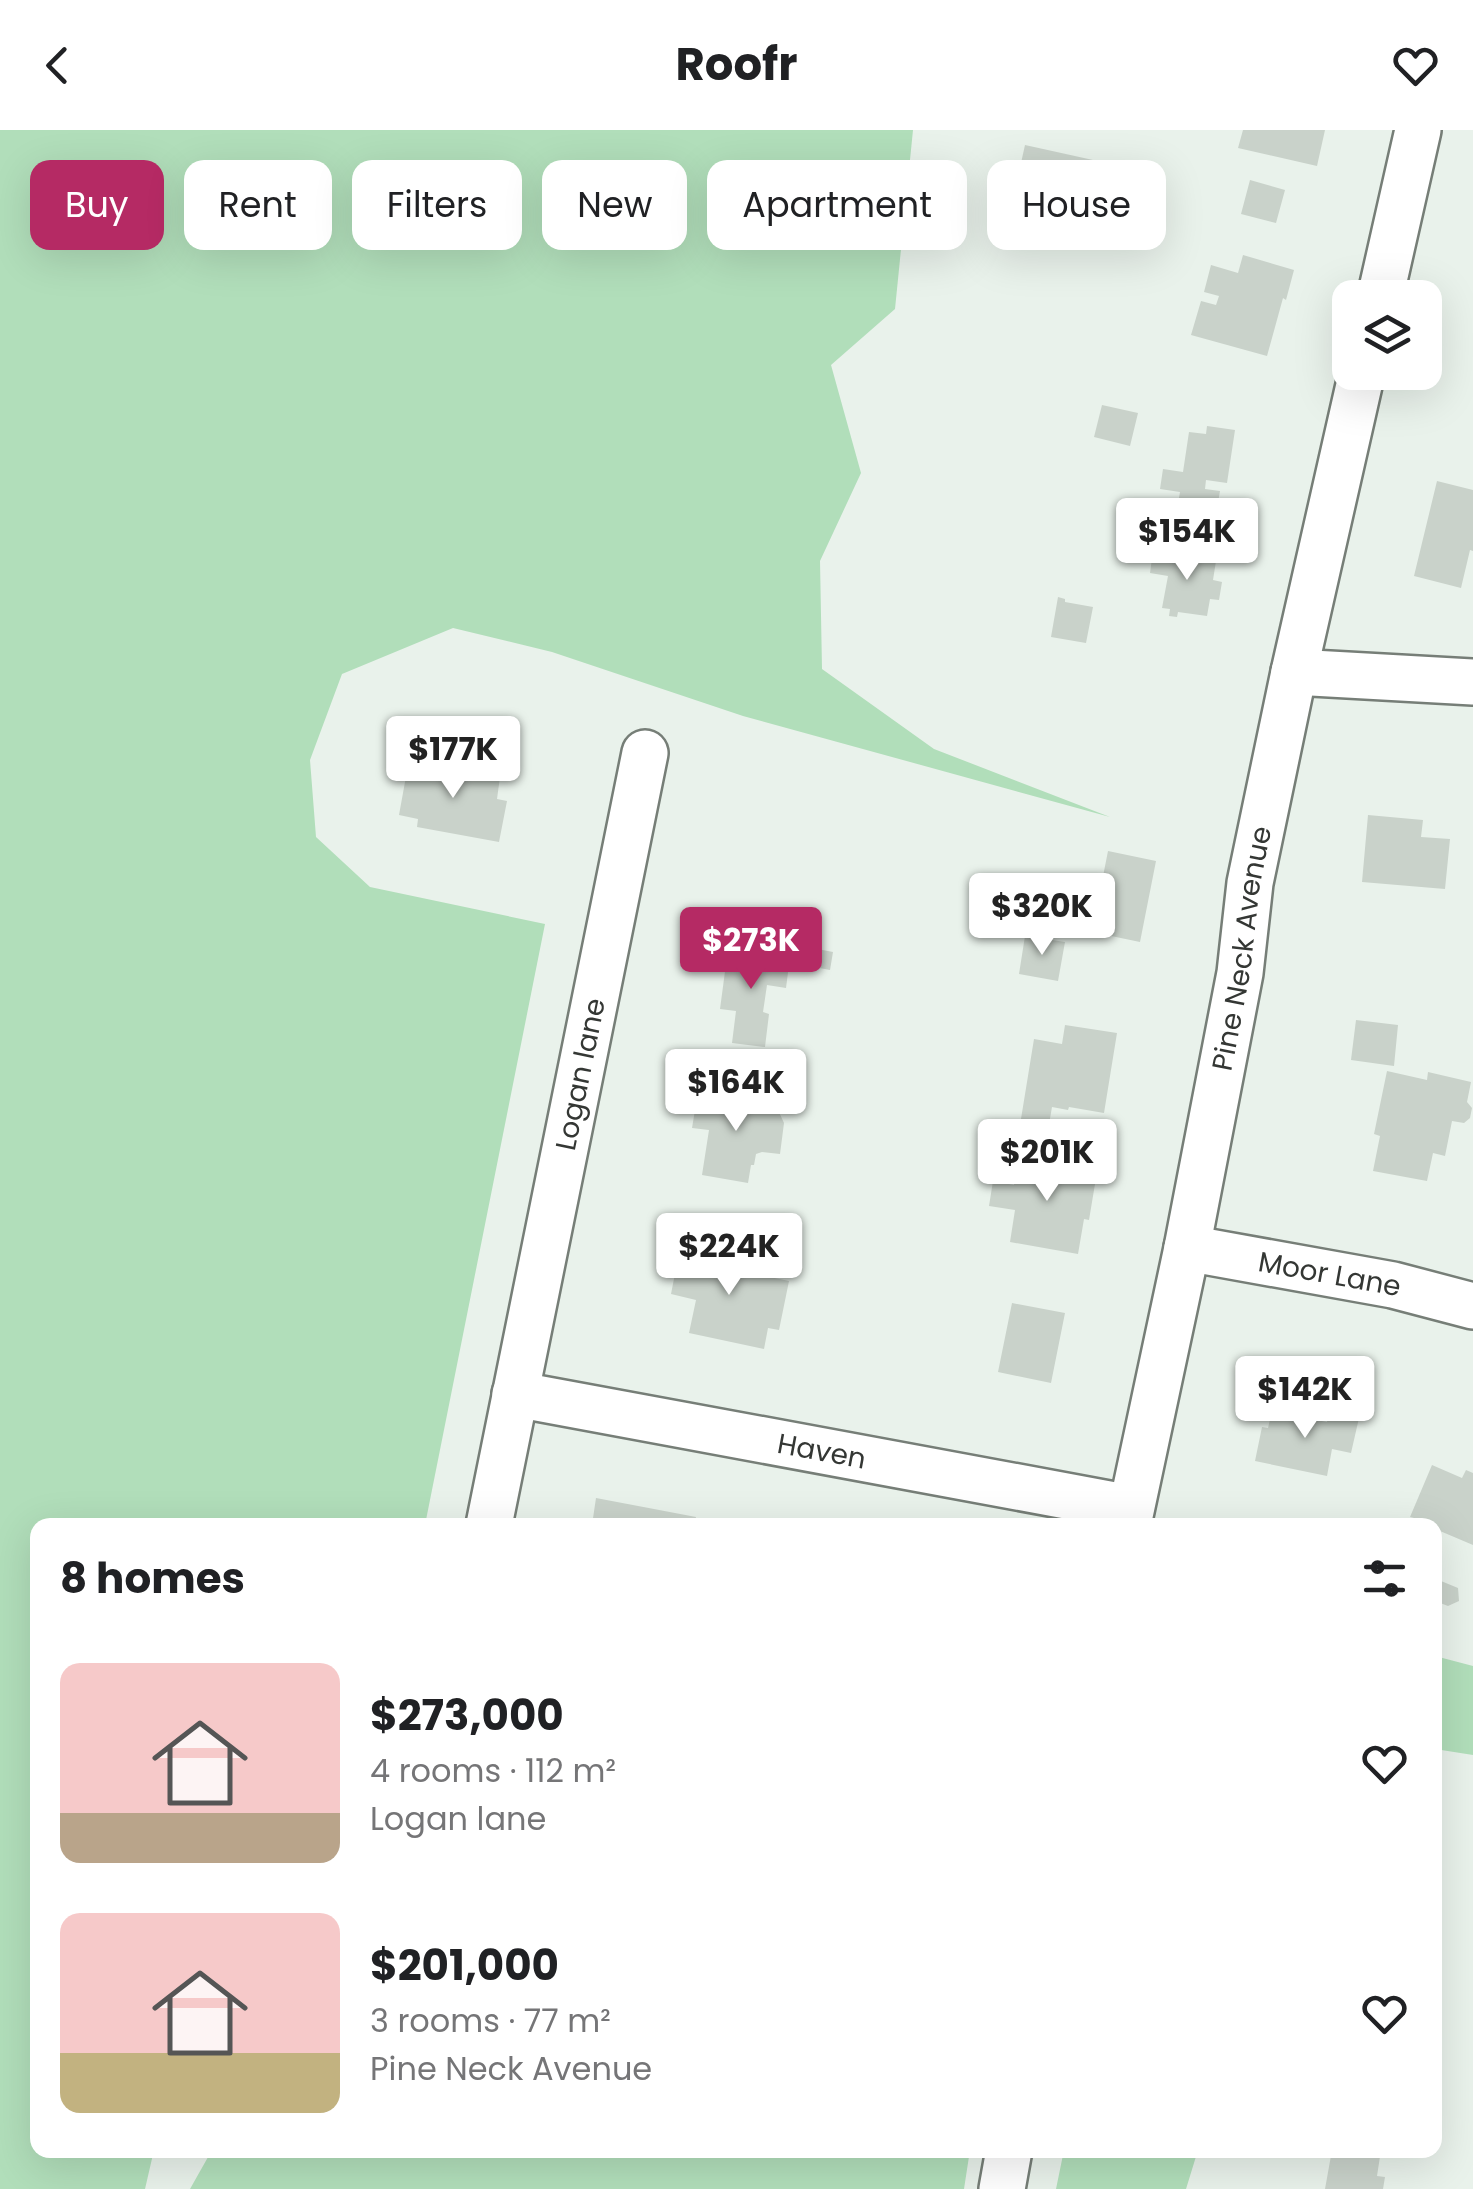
<!DOCTYPE html>
<meta charset="utf-8">
<style>
body{margin:0;font-family:Poppins,sans-serif;background:#f2f2f2;color:#202124;height:100vh;display:flex;flex-direction:column;font-size:38px;white-space:nowrap}
*{box-sizing:border-box;margin:0}
p{font-size:32px;color:#757577}
.icon{flex:none;width:55px;height:55px;fill:none;stroke:currentColor;stroke-width:2;stroke-linecap:round;stroke-linejoin:round}
.map{position:relative;flex:1;overflow:hidden}
.drawer{position:absolute;left:30px;top:1388px;width:1412px;height:640px;display:flex;flex-direction:column;background:#fff;border-radius:20px;box-shadow:0 10px 40px #0002}
.drawer>*{flex:none}
.banner{position:absolute;left:30px;top:30px;width:1415px;height:90px;display:flex;gap:20px}
.buttons{position:absolute;left:1332px;top:150px;display:grid;gap:20px}
.buttons a{display:grid;place-items:center;width:110px;height:110px;border-radius:20px;background:#fff;box-shadow:0 10px 40px #0002;font-size:50px}
.price{position:absolute;translate:-50% -85px;padding:0 22px;border-radius:10px;background:#fff;color:#222;font-size:32px;line-height:65px;filter:drop-shadow(0 2px 5px #0008)}
.price::after{content:'';position:absolute;left:50%;top:60px;width:30px;height:22px;margin-left:-15px;background:inherit;clip-path:polygon(0 0,100% 0,50% 100%)}
.price.current{background:#b52a64;color:#fff}
ul{padding:0;list-style:none}
li{display:flex;align-items:center;gap:30px;height:250px;padding:0 30px}
li span{display:grid;place-items:center;flex:none;width:280px;height:200px;border-radius:20px;color:#555}
li>.icon{margin-inline-start:auto}
span .icon{width:120px;height:120px;fill:#fffc;stroke-width:1}
li b{font-size:42px}
h2{display:flex;justify-content:space-between;align-items:center;height:120px;padding:0 30px;font-size:42px}
.chip{padding:0 35px;border-radius:20px;background:#fff;box-shadow:0 10px 40px #0002;font-size:35px;line-height:90px}
.chip.current{background:#b52a64;color:#fff}
header{display:flex;justify-content:space-between;align-items:center;height:130px;padding:0 30px;background:#fff;font-size:45px;font-weight:700}
.map>svg:first-child{display:block}
.green{fill:#b1deba}
.building{fill:#c9d2ca}
.lines{fill:none;stroke-linecap:round;stroke-linejoin:round}
.minor-casing{stroke:#767e77;stroke-width:50}
.minor{stroke:#fff;stroke-width:45}
.labels{text-anchor:middle;stroke-width:8;stroke-linejoin:round;paint-order:stroke}
.street-label{font-size:28px;fill:#343734;stroke:#fff}
</style>
<header><svg class="icon" aria-label="back" viewBox="0 0 24 24"><path d="M15 5l-7 7 7 7"/></svg>Roofr<svg class="icon" aria-label="heart" viewBox="0 0 24 24"><path d="M12 20l-8-8c-3-5 5-10 8-4 3-6 11-1 8 4z"/></svg></header>
<div class="map">
<svg width="1473" height="2059" viewBox="0 0 1473 2059">
<rect width="100%" height="100%" fill="#e9f2eb"/>
<path class="green" d="M 0,0 L 913,0 L 895,179 L 831,235 L 861,343 L 820,431 L 822,539 L 934,619 L 1110,687 L 743,586 L 552,522 L 453,498 L 342,544 L 310,630 L 316,707 L 370,757 L 545,794 L 425,1395 L 38,1395 L 38,2020 L 154,2020 L 145,2059 L 0,2059 Z
M 1435,1526 L 1473,1536 L 1473,1625 L 1435,1619 Z
M 212,2020 L 970,2020 L 964,2059 L 190,2059 Z
M 1064,2020 L 1198,2020 L 1186,2059 L 1056,2059 Z"/>
<path class="building" d="M 1243,0 L 1325,0 L 1317,36 L 1238,18 Z
M 1025,15 L 1093,30 L 1085,66 L 1017,51 Z
M 1250,50 L 1285,60 L 1276,93 L 1241,84 Z
M 1243,125 L 1294,140 L 1286,170 L 1283,168 L 1267,226 L 1191,205 L 1201,171 L 1216,175 L 1219,166 L 1204,162 L 1211,135 L 1238,143 Z
M 1102,275 L 1138,283 L 1130,316 L 1094,307 Z
M 1207,296 L 1235,300 L 1227,353 L 1206,350 L 1205,359 L 1220,361 L 1216,385 L 1177,379 L 1180,362 L 1160,359 L 1163,339 L 1183,342 L 1189,302 L 1206,304 Z
M 1437,351 L 1473,360 L 1473,421 L 1470,420 L 1461,458 L 1414,446 Z
M 1153,421 L 1216,431 L 1213,450 L 1222,452 L 1219,470 L 1210,469 L 1207,486 L 1178,482 L 1177,487 L 1169,486 L 1170,479 L 1162,478 L 1168,446 L 1150,443 Z
M 1058,467 L 1065,469 L 1065,472 L 1093,477 L 1086,513 L 1051,507 Z
M 409,630 L 500,647 L 497,669 L 507,671 L 499,712 L 417,697 L 418,689 L 399,685 Z
M 1368,685 L 1423,690 L 1421,707 L 1450,709 L 1445,759 L 1362,752 Z
M 1108,721 L 1156,731 L 1140,812 L 1092,802 Z
M 1025,806 L 1065,812 L 1058,851 L 1019,844 Z
M 812,818 L 833,822 L 830,840 L 809,836 Z
M 728,819 L 790,827 L 786,858 L 767,855 L 763,882 L 769,884 L 765,917 L 732,913 L 736,881 L 720,879 Z
M 1356,890 L 1398,895 L 1394,936 L 1351,930 Z
M 1065,895 L 1117,903 L 1104,983 L 1069,977 L 1068,980 L 1052,977 L 1048,1000 L 1020,995 L 1034,909 L 1062,914 Z
M 1387,941 L 1427,950 L 1428,942 L 1471,952 L 1467,972 L 1472,978 L 1470,988 L 1464,993 L 1452,991 L 1445,1026 L 1433,1023 L 1427,1051 L 1373,1041 L 1380,1006 L 1374,1004 Z
M 698,962 L 760,972 L 760,977 L 778,980 L 784,993 L 780,1024 L 762,1022 L 756,1024 L 754,1035 L 751,1035 L 748,1053 L 702,1045 L 709,1000 L 692,998 Z
M 1018,1028 L 1097,1042 L 1089,1090 L 1084,1089 L 1078,1124 L 1010,1112 L 1015,1080 L 989,1076 L 993,1051 L 1014,1055 Z
M 681,1113 L 713,1119 L 711,1132 L 770,1144 L 770,1147 L 789,1151 L 779,1200 L 768,1198 L 764,1219 L 689,1203 L 696,1170 L 671,1164 Z
M 1012,1173 L 1065,1183 L 1051,1253 L 998,1242 Z
M 1272,1281 L 1327,1292 L 1329,1282 L 1359,1288 L 1351,1323 L 1332,1319 L 1327,1346 L 1255,1331 L 1262,1297 L 1268,1298 Z
M 1432,1335 L 1462,1348 L 1466,1340 L 1473,1343 L 1473,1415 L 1440,1401 L 1435,1412 L 1435,1395 L 1411,1395 L 1414,1388 L 1410,1387 Z
M 596,1368 L 696,1387 L 694,1395 L 592,1395 Z
M 1441,1451 L 1458,1458 L 1459,1471 L 1448,1476 L 1435,1471 L 1435,1452 Z
M 1332,2020 L 1381,2020 L 1377,2046 L 1385,2047 L 1383,2059 L 1325,2059 Z"/>
<g class="lines">
<defs>
<g id="minor">
<path d="M 1380,168 L 1418,0"/>
<path d="M 1294,542 L 1473,552"/>
<path id="s1" d="M 1187,1118 L 1393,1155 L 1473,1176"/>
<path id="s2" d="M 515,1264 L 1131,1378"/>
<path id="s3" d="M 489,1395 L 645,623"/>
<path id="s4" d="M 1128,1395 L 1187,1118 L 1240,843 L 1250,753 L 1294,542 L 1362,242"/>
<path d="M 1002,2059 L 1009,2020"/>
</g>
</defs>
<use href="#minor" class="minor-casing"/>
<use href="#minor" class="minor"/>
</g>
<g class="labels">
<g class="street-label">
<text dy="10" stroke="none"><textPath href="#s4" startOffset="588">Pine Neck Avenue</textPath></text>
<text dy="10" stroke="none"><textPath href="#s3" startOffset="460">Logan lane</textPath></text>
<text dy="10" stroke="none"><textPath href="#s1" startOffset="145">Moor Lane</textPath></text>
<text dy="10" stroke="none"><textPath href="#s2" startOffset="312">Haven</textPath></text>
</g>
</g>
</svg>
<div class="buttons">
<a><svg class="icon" aria-label="layers" viewBox="0 0 24 24"><path d="M12 4l9 5-9 5-9-5zM3 14l9 5 9-5"/></svg></a>
</div>
<b class="price" style="left:1187px;top:453px">$154K</b>
<b class="price" style="left:453px;top:671px">$177K</b>
<b class="price" style="left:1042px;top:828px">$320K</b>
<b class="price current" style="left:751px;top:862px">$273K</b>
<b class="price" style="left:736px;top:1004px">$164K</b>
<b class="price" style="left:1047px;top:1074px">$201K</b>
<b class="price" style="left:729px;top:1168px">$224K</b>
<b class="price" style="left:1305px;top:1311px">$142K</b>
<div class="banner">
<a class="chip current">Buy</a>
<a class="chip">Rent</a>
<a class="chip">Filters</a>
<a class="chip">New</a>
<a class="chip">Apartment</a>
<a class="chip">House</a>
</div>
<section class="drawer">
<h2>8 homes<svg class="icon" aria-label="filters" viewBox="0 0 24 24"><path d="M4 7h16M4 17h16"/><circle cx="9" cy="7" r="2"/><circle cx="15" cy="17" r="2"/></svg></h2>
<ul>
<li><span style="background:linear-gradient(#f6c9c9 75%,#b9a48a 0)"><svg class="icon" aria-label="home" viewBox="0 0 24 24"><path d="M3 11l9-7 9 7M6 9v11h12V9"/></svg></span><div><b>$273,000</b><p>4 rooms · 112 m²</p><p>Logan lane</p></div><svg class="icon" aria-label="heart" viewBox="0 0 24 24"><path d="M12 20l-8-8c-3-5 5-10 8-4 3-6 11-1 8 4z"/></svg></li>
<li><span style="background:linear-gradient(#f6c9c9 70%,#c2b280 0)"><svg class="icon" aria-label="home" viewBox="0 0 24 24"><path d="M3 11l9-7 9 7M6 9v11h12V9"/></svg></span><div><b>$201,000</b><p>3 rooms · 77 m²</p><p>Pine Neck Avenue</p></div><svg class="icon" aria-label="heart" viewBox="0 0 24 24"><path d="M12 20l-8-8c-3-5 5-10 8-4 3-6 11-1 8 4z"/></svg></li>
</ul>
</section>
</div>
